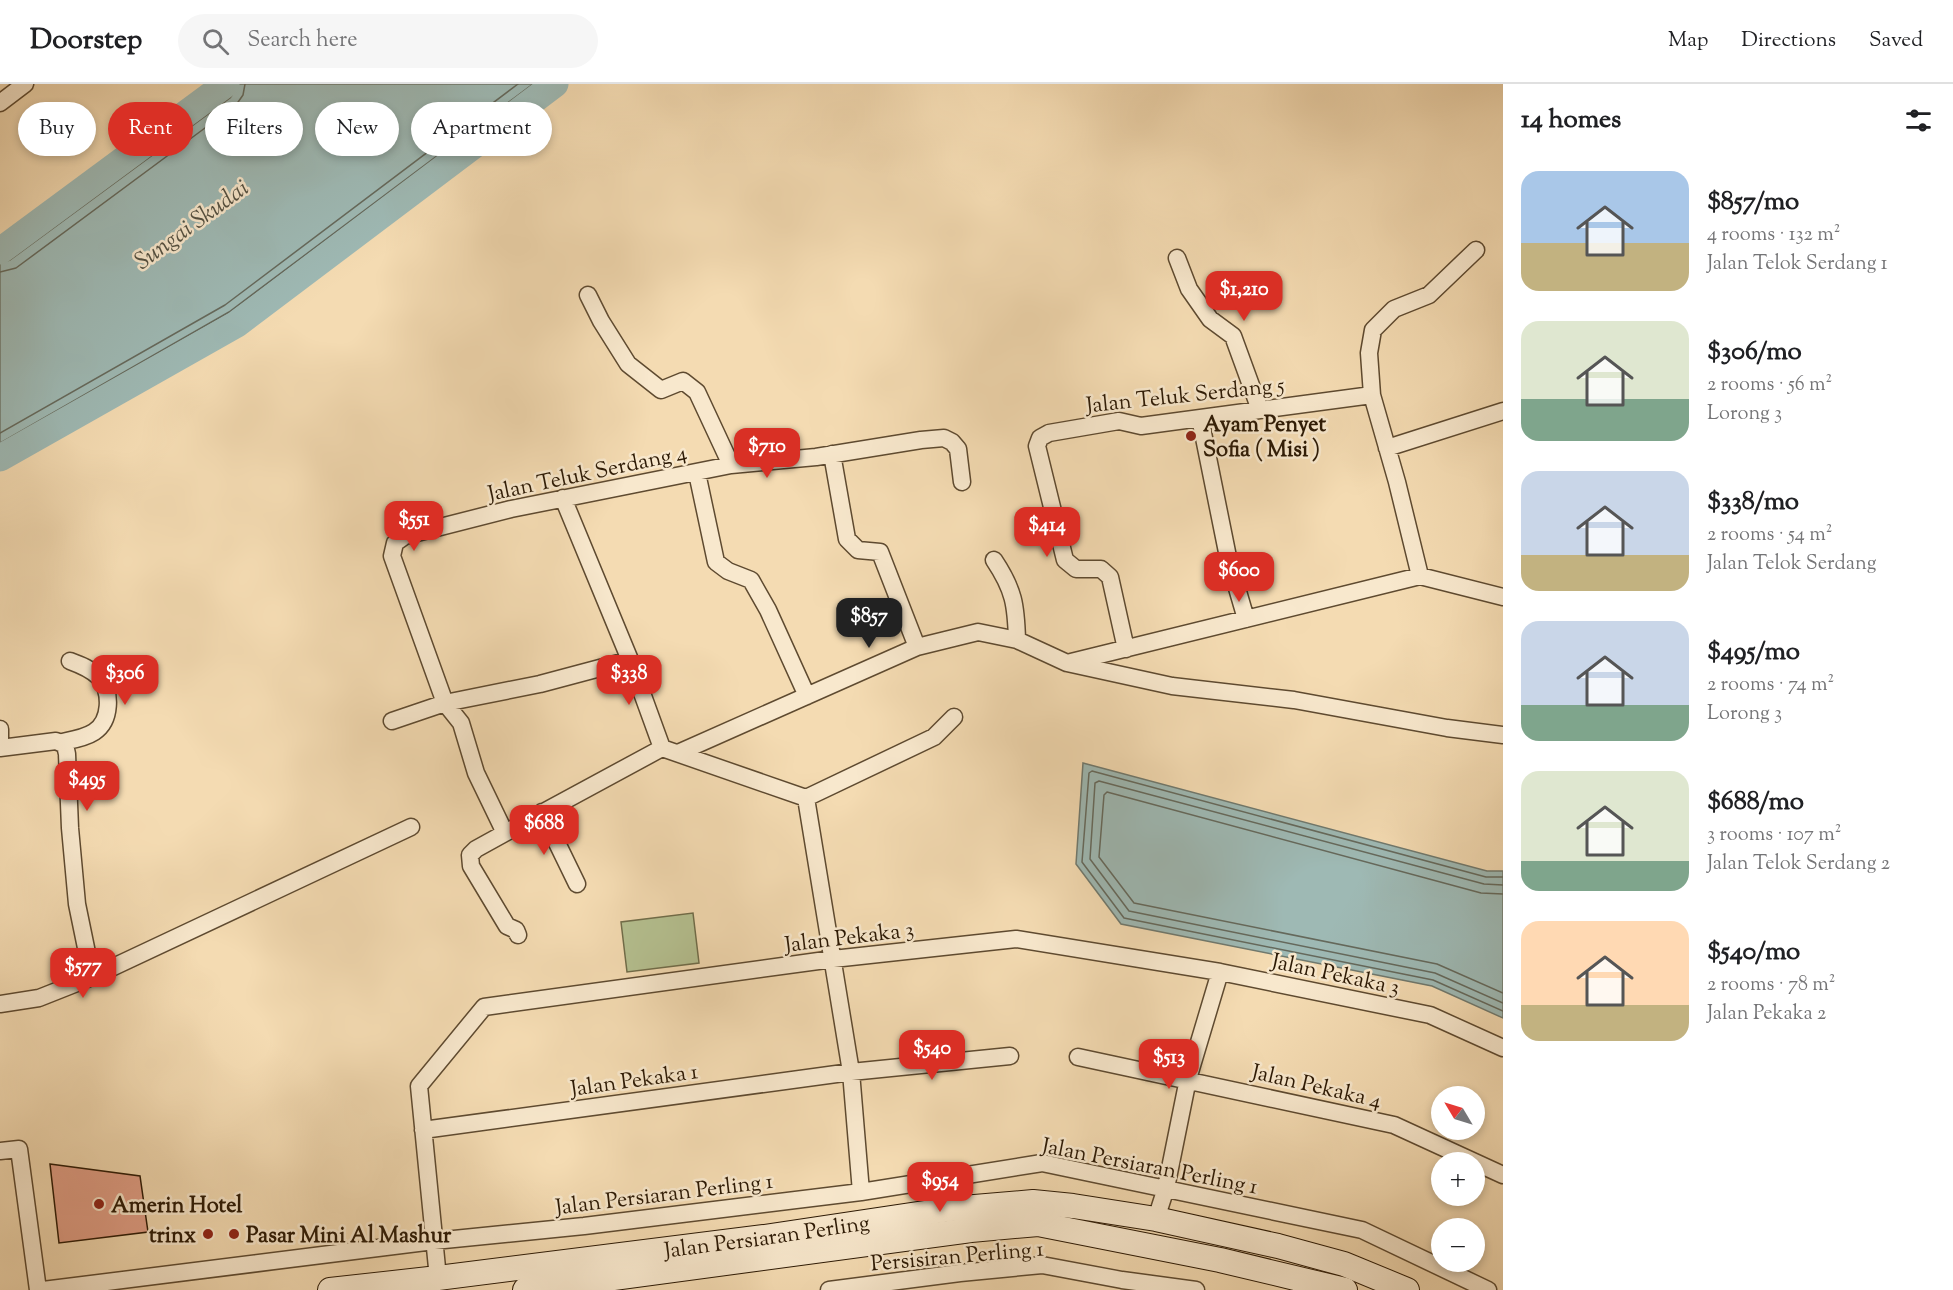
<!DOCTYPE html>
<meta charset="utf-8">
<style>
body{margin:0;font-family:"Sorts Mill Goudy",serif;background:#f6f6f6;color:#202124;height:100vh;display:flex;flex-direction:column;font-size:22px;white-space:nowrap}
*{box-sizing:border-box;margin:0}
p{font-size:20px;color:#757577}
.icon{flex:none;width:33px;height:33px;fill:none;stroke:currentColor;stroke-width:2;stroke-linecap:round;stroke-linejoin:round}
.map{position:relative;flex:1;overflow:hidden}
.drawer{display:flex;flex-direction:column;background:#fff;width:450px}
.drawer>*{flex:none}
.top-card{position:absolute;left:18px;top:18px;width:570px;height:54px;display:flex;gap:12px}
.needle{width:39px;rotate:308deg}
.fabs{position:absolute;left:1431px;top:1002px;display:grid;gap:12px}
.fabs a{display:grid;place-items:center;width:54px;height:54px;border-radius:50%;background:#fff;box-shadow:0 3px 9px #0003;font-size:30px}
.price{position:absolute;translate:-50% -51px;padding:0 14px;border-radius:12px;background:#d93025;color:#fff;font-size:20px;line-height:39px;filter:drop-shadow(0 2px 3px #0008)}
.price::after{content:'';position:absolute;left:50%;top:36px;width:18px;height:14px;margin-left:-9px;background:inherit;clip-path:polygon(0 0,100% 0,50% 100%)}
.price.on{background:#222;color:#fff}
ul{padding:0;list-style:none}
li{display:flex;align-items:center;gap:18px;height:150px;padding:0 18px}
li span{display:grid;place-items:center;flex:none;width:168px;height:120px;border-radius:18px;color:#555}
li>.icon{margin-inline-start:auto}
span .icon{width:72px;height:72px;fill:#fffc;stroke-width:1}
li b{font-size:26px}
h2{display:flex;justify-content:space-between;align-items:center;height:72px;padding:0 18px;font-size:26px}
.tag{padding:0 21px;border-radius:27px;background:#fff;box-shadow:0 3px 9px #0003;font-size:21px;line-height:54px}
.tag.on{background:#d93025;color:#fff}
header{display:flex;align-items:center;gap:36px;box-sizing:border-box;height:84px;padding:0 30px;background:#fff;border-bottom:2px solid #e0e0e0}
header strong{font-size:28px}
nav{display:flex;gap:33px;margin-inline-start:auto;font-size:21px}
.search{width:420px;height:54px;background:#f6f6f6;display:flex;align-items:center;gap:15px;box-sizing:border-box;padding:0 21px;border-radius:33px;color:#757577;font-size:22px}
main{display:flex;flex:1;min-height:0}
.map>svg:first-child{display:block}
.green{fill:#b5c191;stroke:#706d4a;stroke-width:1.5}
.water{fill:#9eb9b4;stroke:#70796e;stroke-width:1.5}
.lines{fill:none;stroke-linecap:round;stroke-linejoin:round}
.shore{stroke:#65695c;stroke-width:1.5}
.river{stroke:#9eb9b4;stroke-width:27}
.building{fill:#e29f87;stroke:#2c1904;stroke-width:1.5}
.street-casing{stroke:#5e4a30;stroke-width:19}
.secondary-casing{stroke:#2c1904;stroke-width:26}
.street{stroke:#f8e8cd;stroke-width:16}
.secondary{stroke:#f8e8cd;stroke-width:24}
.poi-dot{fill:#8f2418;stroke:#f8e8cd;stroke-width:2}
.labels{text-anchor:middle;stroke-width:5;stroke-linejoin:round;paint-order:stroke}
.street-label{font-size:22px;fill:#2c1904;stroke:#f8e8cd}
.poi-label{font-size:22px;font-weight:bold;fill:#2c1904;stroke:#f8e8cd;text-anchor:start}
.water-label{font-size:24px;font-style:italic;fill:#545142;stroke:#f8e8cd}
</style>
<header>
<strong>Doorstep</strong>
<div class="search"><svg class="icon" aria-label="search" viewBox="0 0 24 24"><circle cx="10" cy="10" r="6"/><path d="M15 15l6 6"/></svg>Search here</div>
<nav><a>Map</a><a>Directions</a><a>Saved</a></nav>
</header>
<main>
<div class="map">
<svg width="1503" height="1206" viewBox="0 0 1503 1206">
<rect width="100%" height="100%" fill="#f4dbb2"/>
<filter id="stains"><feTurbulence type="fractalNoise" baseFrequency=".00333" numOctaves="4"/><feColorMatrix values="0 0 0 0 .2 0 0 0 0 .09 0 0 0 0 .02 0 0 0 .5 -.17"/></filter>
<radialGradient id="worn" r=".72"><stop offset=".6" stop-color="#630" stop-opacity="0"/><stop offset="1" stop-color="#630" stop-opacity=".3"/></radialGradient>
<path class="green" d="M 693,829 L 699,879 L 627,888 L 621,838 Z"/>
<path class="water" d="M 226,0 L 555,0 L 237,240 L 0,374 L 0,167 Z
M 1083,679 L 1487,787 L 1503,787 L 1503,934 L 1432,902 L 1121,840 L 1076,780 Z"/>
<g class="lines">
<path class="shore" d="M 0,172 L 6,170 L 226,8 L 229,0
M 0,179 L 10,176 L 230,14 L 235,7 L 236,0
M 0,188 L 16,184 L 236,21 L 243,11 L 245,0
M 0,349 L 225,221 L 518,0
M 0,359 L 229,228 L 533,0
M 0,367 L 234,235 L 545,0
M 1503,793 L 1486,793 L 1092,687 L 1089,689 L 1082,778 L 1124,834 L 1433,896 L 1503,927
M 1503,801 L 1484,800 L 1099,697 L 1095,699 L 1090,775 L 1129,827 L 1435,889 L 1503,919
M 1503,810 L 1481,809 L 1107,708 L 1104,711 L 1099,773 L 1134,819 L 1437,880 L 1503,909"/>
<path class="river" d="M 0,167 L 226,0
M 0,374 L 237,240 L 555,0"/>
</g>
<path class="building" d="M 50,1080 L 140,1092 L 148,1148 L 59,1159 Z"/>
<g class="lines">
<defs>
<path id="street" d="M 0,19 L 25,0
M 1177,174 L 1189,205 L 1210,235 L 1233,252 L 1260,326
M 588,211 L 601,237 L 628,280 L 661,306 L 683,297 L 697,308 L 731,381
M 1200,334 L 1228,473 L 1246,535
M 1387,364 L 1503,327
M 832,370 L 847,455 L 858,466 L 880,468 L 917,563
M 697,389 L 716,478 L 728,487 L 751,496 L 768,526 L 807,612
M 563,414 L 630,576 L 662,664 L 806,714
M 994,476 C 1014,506 1016,521 1017,556
M 1420,492 L 1397,398 L 1372,311 L 1369,269 L 1373,246 L 1394,225 L 1429,211 L 1476,166
M 1126,565 L 1110,493 L 1101,485 L 1076,485 L 1065,476 L 1037,362 L 1040,354 L 1049,349 L 1119,337 L 1141,342 L 1372,311
M 1071,578 L 1420,492 L 1503,513
M 392,637 L 445,619 L 540,600 L 630,576
M 0,645 L 0,657
M 62,658 C 72,656 85,654 94,648 C 111,637 112,608 99,593 C 91,585 81,581 70,577
M 0,664 L 56,657 L 65,661 L 67,670 L 70,744 L 77,820 L 92,893
M 678,669 L 917,563 L 978,548 L 1017,556 L 1067,579 L 1172,602 L 1294,616 L 1447,644 L 1503,651
M 806,714 L 851,988 L 861,1108
M 806,714 L 934,653 L 954,633
M 542,728 L 577,800
M 505,749 L 476,689 L 461,639 L 445,619 L 392,472 L 395,459 L 405,452 L 511,425 L 731,381 L 816,373 L 921,356 L 944,354 L 952,358 L 958,365 L 962,398
M 518,851 L 516,846 L 507,842 L 471,782 L 470,771 L 476,765 L 505,749 L 662,664
M 0,920 L 39,914 L 92,893 L 411,743
M 1078,973 L 1394,1041 L 1503,1091
M 423,1046 L 851,988 L 1010,972
M 0,1067 L 19,1065 L 38,1206
M 1156,1135 L 1166,1104 L 1188,995 L 1220,888
M 438,1194 L 419,1002 L 484,923 L 833,875 L 1016,855 L 1220,888 L 1430,931 L 1503,964
M 43,1206 L 434,1157 L 584,1142 L 861,1108 L 1042,1079 L 1362,1146 L 1488,1206
M 829,1206 L 960,1189 L 1042,1181 L 1122,1196 L 1196,1206"/>
<g id="secondary">
<path id="s1" d="M 330,1206 L 438,1194 L 764,1153 L 951,1125 L 1033,1118 L 1073,1122 L 1156,1135 L 1278,1162 L 1344,1180 L 1407,1206"/>
<path d="M 525,1206 L 971,1146 L 1038,1140 L 1220,1176 L 1345,1206"/>
</g>
</defs>
<use href="#street" class="street-casing"/>
<use href="#secondary" class="secondary-casing"/>
<use href="#street" class="street"/>
<use href="#secondary" class="secondary"/>
</g>
<g class="poi-dot">
<circle cx="1191" cy="352" r="6"/>
<circle cx="99" cy="1120" r="6"/>
<circle cx="208" cy="1150" r="6"/>
<circle cx="234" cy="1150" r="6"/>
</g>
<g class="labels">
<g class="street-label">
<text transform="translate(1185 310) rotate(-6)" y="8">Jalan Teluk Serdang 5</text>
<text transform="translate(587 388) rotate(-12)" y="8">Jalan Teluk Serdang 4</text>
<text transform="translate(849 852) rotate(-7)" y="8">Jalan Pekaka 3</text>
<text transform="translate(1336 889) rotate(12)" y="8">Jalan Pekaka 3</text>
<text transform="translate(634 995) rotate(-8)" y="8">Jalan Pekaka 1</text>
<text transform="translate(1317 1001) rotate(13)" y="8">Jalan Pekaka 4</text>
<text transform="translate(1150 1081) rotate(11)" y="8">Jalan Persiaran Perling 1</text>
<text transform="translate(664 1109) rotate(-7)" y="8">Jalan Persiaran Perling 1</text>
<text dy="8" stroke="none"><textPath href="#s1" startOffset="440">Jalan Persiaran Perling</textPath></text>
<text transform="translate(957 1171) rotate(-5)" y="8">Persisiran Perling 1</text>
</g>
<g class="poi-label">
<text x="1203" y="347">Ayam Penyet<tspan x="1203" dy="25">Sofia ( Misi )</tspan></text>
<text x="111" y="1128">Amerin Hotel</text>
<text x="196" y="1158" text-anchor="end">trinx</text>
<text x="246" y="1158">Pasar Mini Al Mashur</text>
</g>
<g class="water-label">
<text transform="translate(191 140) rotate(-36)" y="8">Sungai Skudai</text>
</g>
</g>
<rect width="100%" height="100%" filter="url(#stains)"/>
<rect width="100%" height="100%" fill="url(#worn)"/>
</svg>
<div class="fabs">
<a><svg class="needle" viewBox="-14 -14 28 28"><path d="M0-13l5 13h-10z" fill="#e53935"/><path d="M0 13l5-13h-10z" fill="#757577"/></svg></a>
<a>+</a>
<a>−</a>
</div>
<b class="price" style="left:1244px;top:238px">$1,210</b>
<b class="price" style="left:767px;top:395px">$710</b>
<b class="price" style="left:414px;top:468px">$551</b>
<b class="price" style="left:1047px;top:474px">$414</b>
<b class="price" style="left:1239px;top:519px">$600</b>
<b class="price on" style="left:869px;top:565px">$857</b>
<b class="price" style="left:125px;top:622px">$306</b>
<b class="price" style="left:629px;top:622px">$338</b>
<b class="price" style="left:87px;top:728px">$495</b>
<b class="price" style="left:544px;top:772px">$688</b>
<b class="price" style="left:83px;top:915px">$577</b>
<b class="price" style="left:932px;top:997px">$540</b>
<b class="price" style="left:1169px;top:1006px">$513</b>
<b class="price" style="left:940px;top:1129px">$954</b>
<div class="top-card">
<a class="tag">Buy</a>
<a class="tag on">Rent</a>
<a class="tag">Filters</a>
<a class="tag">New</a>
<a class="tag">Apartment</a>
</div>
</div>
<section class="drawer">
<h2>14 homes<svg class="icon" aria-label="filters" viewBox="0 0 24 24"><path d="M4 7h16M4 17h16"/><circle cx="9" cy="7" r="2"/><circle cx="15" cy="17" r="2"/></svg></h2>
<ul>
<li><span style="background:linear-gradient(#a9c7e8 60%,#c2b280 0)"><svg class="icon" aria-label="home" viewBox="0 0 24 24"><path d="M3 11l9-7 9 7M6 9v11h12V9"/></svg></span><div><b>$857/mo</b><p>4 rooms · 132 m²</p><p>Jalan Telok Serdang 1</p></div></li>
<li><span style="background:linear-gradient(#dfe7d0 65%,#7fa58c 0)"><svg class="icon" aria-label="home" viewBox="0 0 24 24"><path d="M3 11l9-7 9 7M6 9v11h12V9"/></svg></span><div><b>$306/mo</b><p>2 rooms · 56 m²</p><p>Lorong 3</p></div></li>
<li><span style="background:linear-gradient(#c9d6e8 70%,#c2b280 0)"><svg class="icon" aria-label="home" viewBox="0 0 24 24"><path d="M3 11l9-7 9 7M6 9v11h12V9"/></svg></span><div><b>$338/mo</b><p>2 rooms · 54 m²</p><p>Jalan Telok Serdang</p></div></li>
<li><span style="background:linear-gradient(#c9d6e8 70%,#7fa58c 0)"><svg class="icon" aria-label="home" viewBox="0 0 24 24"><path d="M3 11l9-7 9 7M6 9v11h12V9"/></svg></span><div><b>$495/mo</b><p>2 rooms · 74 m²</p><p>Lorong 3</p></div></li>
<li><span style="background:linear-gradient(#dfe7d0 75%,#7fa58c 0)"><svg class="icon" aria-label="home" viewBox="0 0 24 24"><path d="M3 11l9-7 9 7M6 9v11h12V9"/></svg></span><div><b>$688/mo</b><p>3 rooms · 107 m²</p><p>Jalan Telok Serdang 2</p></div></li>
<li><span style="background:linear-gradient(#ffd9b3 70%,#c2b280 0)"><svg class="icon" aria-label="home" viewBox="0 0 24 24"><path d="M3 11l9-7 9 7M6 9v11h12V9"/></svg></span><div><b>$540/mo</b><p>2 rooms · 78 m²</p><p>Jalan Pekaka 2</p></div></li>
</ul>
</section>
</main>
